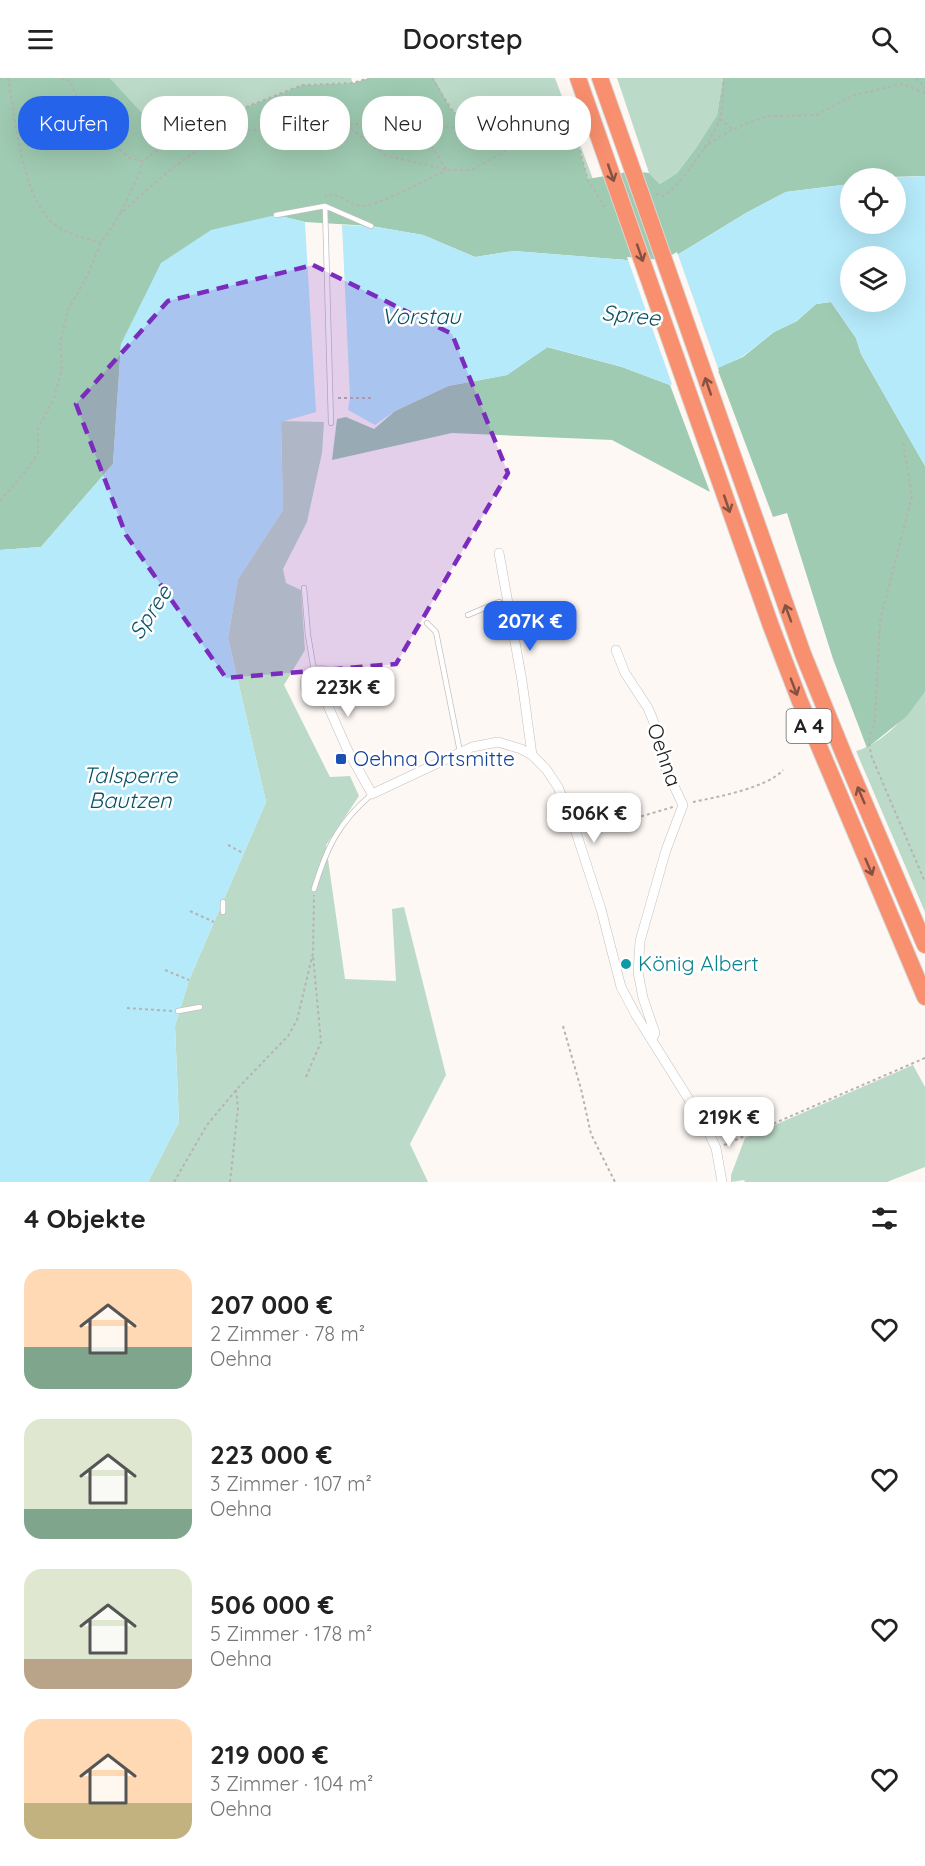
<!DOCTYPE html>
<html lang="de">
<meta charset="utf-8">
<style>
body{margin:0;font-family:Quicksand,sans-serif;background:#f6f6f6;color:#222;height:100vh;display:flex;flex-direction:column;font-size:22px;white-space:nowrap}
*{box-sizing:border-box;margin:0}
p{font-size:20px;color:#767676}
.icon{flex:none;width:33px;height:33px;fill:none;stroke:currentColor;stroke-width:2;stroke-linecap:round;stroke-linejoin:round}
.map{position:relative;height:1104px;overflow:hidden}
.sheet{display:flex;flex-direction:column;background:#fff;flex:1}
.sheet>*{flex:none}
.guide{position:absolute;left:18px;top:18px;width:600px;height:54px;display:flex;gap:12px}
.buttons{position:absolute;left:840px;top:90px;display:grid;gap:12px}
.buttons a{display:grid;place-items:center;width:66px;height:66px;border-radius:50%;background:#fff;box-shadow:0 6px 24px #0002;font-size:30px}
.price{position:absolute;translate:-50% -51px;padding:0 14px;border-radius:12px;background:#fff;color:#222;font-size:20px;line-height:39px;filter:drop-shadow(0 2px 3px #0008)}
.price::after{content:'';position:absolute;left:50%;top:36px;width:18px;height:14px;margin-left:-9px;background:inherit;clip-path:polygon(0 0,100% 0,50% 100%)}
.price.on{background:#2563eb;color:#fff}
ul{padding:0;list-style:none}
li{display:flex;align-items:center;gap:18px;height:150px;padding:0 24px}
li span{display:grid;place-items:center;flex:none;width:168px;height:120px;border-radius:18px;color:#555}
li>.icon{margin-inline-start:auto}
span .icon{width:72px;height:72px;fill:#fffc;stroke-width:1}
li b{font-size:26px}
h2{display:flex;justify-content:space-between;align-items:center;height:72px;padding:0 24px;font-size:26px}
.tag{padding:0 21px;border-radius:24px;background:#fff;box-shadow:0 6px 24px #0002;font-size:21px;line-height:54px}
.tag.on{background:#2563eb;color:#fff}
header{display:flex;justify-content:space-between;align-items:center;height:78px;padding:0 24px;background:#fff;font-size:27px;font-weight:600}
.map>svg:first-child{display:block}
.green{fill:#bcdac8}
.forest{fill:#9fcbb2}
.water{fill:#b5eafa;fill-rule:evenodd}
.pier{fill:#fef8f5}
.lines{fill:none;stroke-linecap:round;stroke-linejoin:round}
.lane-casing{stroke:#c4bfbc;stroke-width:6}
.street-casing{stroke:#c4bfbc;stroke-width:10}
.highway-casing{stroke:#d7d7d7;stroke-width:18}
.path{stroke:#b7b3b0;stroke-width:2;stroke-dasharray:3 3;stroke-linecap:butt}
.lane{stroke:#fff;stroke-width:4.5}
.street{stroke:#fff;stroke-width:9}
.highway{stroke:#f88f6e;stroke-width:16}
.highway-bridge-casing{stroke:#d7d7d7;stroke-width:18;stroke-linecap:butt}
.highway-bridge{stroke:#f88f6e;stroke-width:16}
.oneway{stroke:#835243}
.marked{fill:#7b2cbf;fill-opacity:0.2;stroke:#7b2cbf;stroke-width:4.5;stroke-dasharray:12 8;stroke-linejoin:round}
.transit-dot{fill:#1a4fb4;stroke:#fff;stroke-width:2}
.culture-dot{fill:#0f9aa8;stroke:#fff;stroke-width:2}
.labels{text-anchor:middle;stroke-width:5;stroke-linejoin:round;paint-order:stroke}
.shield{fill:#fff;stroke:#656463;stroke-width:1.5}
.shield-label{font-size:20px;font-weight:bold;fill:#232120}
.street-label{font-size:21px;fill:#232120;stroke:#fff}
.transit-label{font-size:21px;fill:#164399;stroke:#fff;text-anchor:start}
.culture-label{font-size:21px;fill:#0d838f;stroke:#fff;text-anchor:start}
.water-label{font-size:22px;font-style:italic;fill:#0d5566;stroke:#fff}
</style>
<header><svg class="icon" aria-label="menu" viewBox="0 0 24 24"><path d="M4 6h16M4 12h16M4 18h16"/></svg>Doorstep<svg class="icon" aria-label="search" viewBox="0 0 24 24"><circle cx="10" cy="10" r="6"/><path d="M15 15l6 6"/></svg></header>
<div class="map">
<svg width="925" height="1104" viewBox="0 0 925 1104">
<rect width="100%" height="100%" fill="#fef8f5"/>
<path class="green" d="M 110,0 L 351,0 L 353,5 L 302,7 L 236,33 L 204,51 L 169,64 Z
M 434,0 L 555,0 L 593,101 L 588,102 L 578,66 L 550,70 L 524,62 L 501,47 L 465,42 L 451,31 Z
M 617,0 L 723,0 L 717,37 L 696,70 L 677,95 L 660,106 L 649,95 Z
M 281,343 L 324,344 L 322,375 L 307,444 L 283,491 L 286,505 L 301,512 L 305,572 L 284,607 L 330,699 L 350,698 L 359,718 L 326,767 L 345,901 L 396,903 L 392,831 L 404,829 L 446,997 L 410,1066 L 428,1104 L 148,1104 L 179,1044 L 175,948 L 189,902 L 266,724 L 228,560 L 238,501 L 283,432 Z
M 925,614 L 925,834 L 856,673 C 883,666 909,635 925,614 Z
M 913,987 L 925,1009 L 925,1089 L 887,1104 L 745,1104 L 744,1102 L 731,1104 L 731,1097 L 745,1060 Z"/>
<path class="forest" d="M 0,0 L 110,0 L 169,64 L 204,51 L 236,33 L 302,7 L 353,5 L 369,0 L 434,0 L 451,31 L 465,42 L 501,47 L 524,62 L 550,70 L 578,66 L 588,101 L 633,93 L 649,95 L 660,106 L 677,95 L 696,70 L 717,37 L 723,0 L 925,0 L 925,98 L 850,100 L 850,106 L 786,114 L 746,135 L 664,185 L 514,173 L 475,179 L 423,157 L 371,148 L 305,144 L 276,137 L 121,266 L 113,386 L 41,469 L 0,472 Z
M 831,224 L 856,260 L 861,276 L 925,388 L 925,614 L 907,638 L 867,670 L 833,581 L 787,435 L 773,439 L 717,290 L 743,279 L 774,254 L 797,243 L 816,226 Z
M 547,269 L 622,289 L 670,307 L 710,414 L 612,362 L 452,355 L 332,382 L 337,341 L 346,339 L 374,351 L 395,333 L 448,308 L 507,297 Z"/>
<path class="water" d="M 925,98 L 925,388 L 861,276 L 856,260 L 831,224 L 816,226 L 797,243 L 774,254 L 742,279 L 703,297 L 670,307 L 622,289 L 548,269 L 507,297 L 448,308 L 395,333 L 375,347 L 348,332 L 350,319 L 342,147 L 371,148 L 423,157 L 475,179 L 514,173 L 664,185 L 746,135 L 786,114 L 850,106 L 850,146 L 896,146 L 896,100 L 886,100 ZM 850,178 L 896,178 L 896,224 L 850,224 Z
M 276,137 L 305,144 L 316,334 L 281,344 L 283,432 L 238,501 L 228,560 L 266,724 L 189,902 L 175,948 L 179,1044 L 148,1104 L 0,1104 L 0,472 L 41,469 L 113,386 L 121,266 L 161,185 L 211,152 Z"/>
<path class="pier" d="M 677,174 L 719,293 L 704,300 L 673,309 L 627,179 L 663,182 Z"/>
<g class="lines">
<defs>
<path id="lane" d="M 325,128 L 331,345
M 276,137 L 325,128 L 371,148
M 304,510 L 308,557 L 314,593
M 468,537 L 499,524 L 509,529
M 427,545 L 436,554 L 460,674
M 314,811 C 327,769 338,745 372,716
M 223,834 L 223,824
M 178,933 L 200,929"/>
<path id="street" d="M 499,475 L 522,603 L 532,677
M 616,572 L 625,595 L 648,630 L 653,642 L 665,689 L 683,727 L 666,772 L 640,863 L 638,894 L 643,920 L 655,955 L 652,961
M305 606a14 14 0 1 1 28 0a14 14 0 1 1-28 0Z
M 324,619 L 348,673 L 372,716 L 472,669 L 498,664 L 521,671 L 532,677 L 546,691 L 558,709 L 573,745 L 601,831 L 621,909 L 636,937 L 705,1047 L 716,1070 L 722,1104"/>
<path id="highway" d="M 578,0 L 620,120
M 600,0 L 640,113
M 728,364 L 803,576 L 844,677 L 925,867
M 708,370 L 771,548 L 799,621 L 925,919"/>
</defs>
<use href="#lane" class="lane-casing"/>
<use href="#street" class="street-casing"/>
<use href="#highway" class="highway-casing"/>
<path class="path" d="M 8,0 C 15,39 21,109 47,139 C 60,155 82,159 101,165 L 120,136 L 172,90 L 202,69 L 250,52 L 415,43 L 524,62
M 61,0 L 70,3 L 87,42 L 129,80 L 143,83 L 169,64 L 204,51 L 236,33 L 302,7 L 353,5 L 369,0
M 432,0 L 451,31 L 465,42 L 501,47 L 524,62 L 550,70 L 578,66 L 588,102 L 604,128 L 608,129
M 916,0 L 925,10
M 0,1 L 1,0
M 720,41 L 732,51
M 415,43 L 446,91
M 346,47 L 385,77 L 447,92 L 472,92 L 524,62
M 704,70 L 717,60 L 745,46 L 768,38 L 816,37 L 854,17 L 902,6 L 925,15
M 656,116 L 663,118 C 680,109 712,61 719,43 C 724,31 722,13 724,0
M 326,120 L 326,117 C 342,115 348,126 361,128 C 374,130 432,99 447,92
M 121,134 L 139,96 L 142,84
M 338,320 L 371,320
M 903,365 L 912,418 L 880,543 L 875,641 L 869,663 L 871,677 L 925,804
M 0,423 L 26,393 L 38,375 L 38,350 L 54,320 L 62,290 L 60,264 L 68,232 L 87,198 L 101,165
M 693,724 C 717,719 767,710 783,692
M 582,746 L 622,744 L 673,729
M 228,767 L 243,775
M 190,833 L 214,844
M 165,892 L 189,902
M 127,930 L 172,933
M 563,948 L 581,1011 L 591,1056 L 615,1104
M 306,999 L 321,964 L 313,878
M 724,1067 L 925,980
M 174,1104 L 207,1047 L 236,1012 L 288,958 L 297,942 L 313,875 L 314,817
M 230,1104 L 238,1030 L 236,1012"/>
<use href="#lane" class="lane"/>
<use href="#street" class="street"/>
<use href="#highway" class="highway"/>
<defs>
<path id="highway-bridge" d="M 640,113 L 728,364
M 620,120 L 708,370"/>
</defs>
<use href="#highway-bridge" class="highway-bridge-casing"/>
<use href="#highway-bridge" class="highway-bridge"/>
</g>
<defs><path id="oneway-shaft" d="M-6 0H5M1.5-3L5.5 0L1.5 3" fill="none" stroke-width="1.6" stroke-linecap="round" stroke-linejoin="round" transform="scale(1.5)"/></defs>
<g class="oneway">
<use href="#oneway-shaft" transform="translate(611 95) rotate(71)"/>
<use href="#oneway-shaft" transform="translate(640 175) rotate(71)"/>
<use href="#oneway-shaft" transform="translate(708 308) rotate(-109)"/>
<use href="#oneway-shaft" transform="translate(727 426) rotate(71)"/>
<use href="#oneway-shaft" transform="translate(788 535) rotate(-110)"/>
<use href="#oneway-shaft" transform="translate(794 609) rotate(69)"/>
<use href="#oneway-shaft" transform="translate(861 717) rotate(-113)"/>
<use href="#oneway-shaft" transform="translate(869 789) rotate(67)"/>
</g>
<path class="marked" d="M 313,187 L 452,256 L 508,395 L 396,586 L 226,600 L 126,457 L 76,326 L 168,223 Z"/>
<rect class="transit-dot" x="335" y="675" width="12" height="12" rx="3"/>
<circle class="culture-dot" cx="626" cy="886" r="6"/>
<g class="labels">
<rect class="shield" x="786.5" y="631" width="45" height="34" rx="4.5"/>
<g class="shield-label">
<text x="809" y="655">A 4</text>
</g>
<g class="street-label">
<text transform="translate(664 677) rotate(71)" y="7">Oehna</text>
</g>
<g class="transit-label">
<text x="353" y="688">Oehna Ortsmitte</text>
</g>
<g class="culture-label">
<text x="638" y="893">König Albert</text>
</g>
<g class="water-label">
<text transform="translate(631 237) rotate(6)" y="8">Spree</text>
<text x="421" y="246">Vorstau</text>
<text transform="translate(150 534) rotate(-57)" y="8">Spree</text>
<text x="130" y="705">Talsperre<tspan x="130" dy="25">Bautzen</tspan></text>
</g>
</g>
</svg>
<div class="buttons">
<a><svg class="icon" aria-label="locate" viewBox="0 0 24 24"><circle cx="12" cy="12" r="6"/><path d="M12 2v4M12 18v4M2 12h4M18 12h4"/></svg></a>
<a><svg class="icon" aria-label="layers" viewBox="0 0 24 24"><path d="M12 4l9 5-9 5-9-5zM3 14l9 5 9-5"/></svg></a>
</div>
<b class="price on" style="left:530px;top:574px">207K €</b>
<b class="price" style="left:348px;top:640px">223K €</b>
<b class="price" style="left:594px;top:766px">506K €</b>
<b class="price" style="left:729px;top:1070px">219K €</b>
<div class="guide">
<a class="tag on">Kaufen</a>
<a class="tag">Mieten</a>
<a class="tag">Filter</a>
<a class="tag">Neu</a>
<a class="tag">Wohnung</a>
</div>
</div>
<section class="sheet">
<h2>4 Objekte<svg class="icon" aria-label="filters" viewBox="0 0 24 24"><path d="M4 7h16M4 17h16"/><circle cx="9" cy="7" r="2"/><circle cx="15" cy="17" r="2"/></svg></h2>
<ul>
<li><span style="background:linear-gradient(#ffd9b3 65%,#7fa58c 0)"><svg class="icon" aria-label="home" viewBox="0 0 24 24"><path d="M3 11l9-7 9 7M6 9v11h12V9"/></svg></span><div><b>207 000 €</b><p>2 Zimmer · 78 m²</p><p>Oehna</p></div><svg class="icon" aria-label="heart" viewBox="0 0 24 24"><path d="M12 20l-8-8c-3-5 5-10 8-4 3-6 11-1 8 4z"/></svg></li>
<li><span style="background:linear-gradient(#dfe7d0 75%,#7fa58c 0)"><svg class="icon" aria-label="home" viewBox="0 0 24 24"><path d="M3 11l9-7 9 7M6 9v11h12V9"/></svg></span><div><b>223 000 €</b><p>3 Zimmer · 107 m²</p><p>Oehna</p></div><svg class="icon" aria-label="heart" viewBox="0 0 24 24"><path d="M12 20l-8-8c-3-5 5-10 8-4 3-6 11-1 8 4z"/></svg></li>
<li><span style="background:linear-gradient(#dfe7d0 75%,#b9a48a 0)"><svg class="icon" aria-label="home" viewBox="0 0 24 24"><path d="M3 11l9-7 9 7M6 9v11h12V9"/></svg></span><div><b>506 000 €</b><p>5 Zimmer · 178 m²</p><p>Oehna</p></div><svg class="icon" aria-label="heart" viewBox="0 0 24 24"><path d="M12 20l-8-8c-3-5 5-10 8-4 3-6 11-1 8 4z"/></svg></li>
<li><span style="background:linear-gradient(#ffd9b3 70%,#c2b280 0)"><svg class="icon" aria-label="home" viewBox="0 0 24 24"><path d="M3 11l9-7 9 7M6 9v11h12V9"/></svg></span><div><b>219 000 €</b><p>3 Zimmer · 104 m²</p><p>Oehna</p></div><svg class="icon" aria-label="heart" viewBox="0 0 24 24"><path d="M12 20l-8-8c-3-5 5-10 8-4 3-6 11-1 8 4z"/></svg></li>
</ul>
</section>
